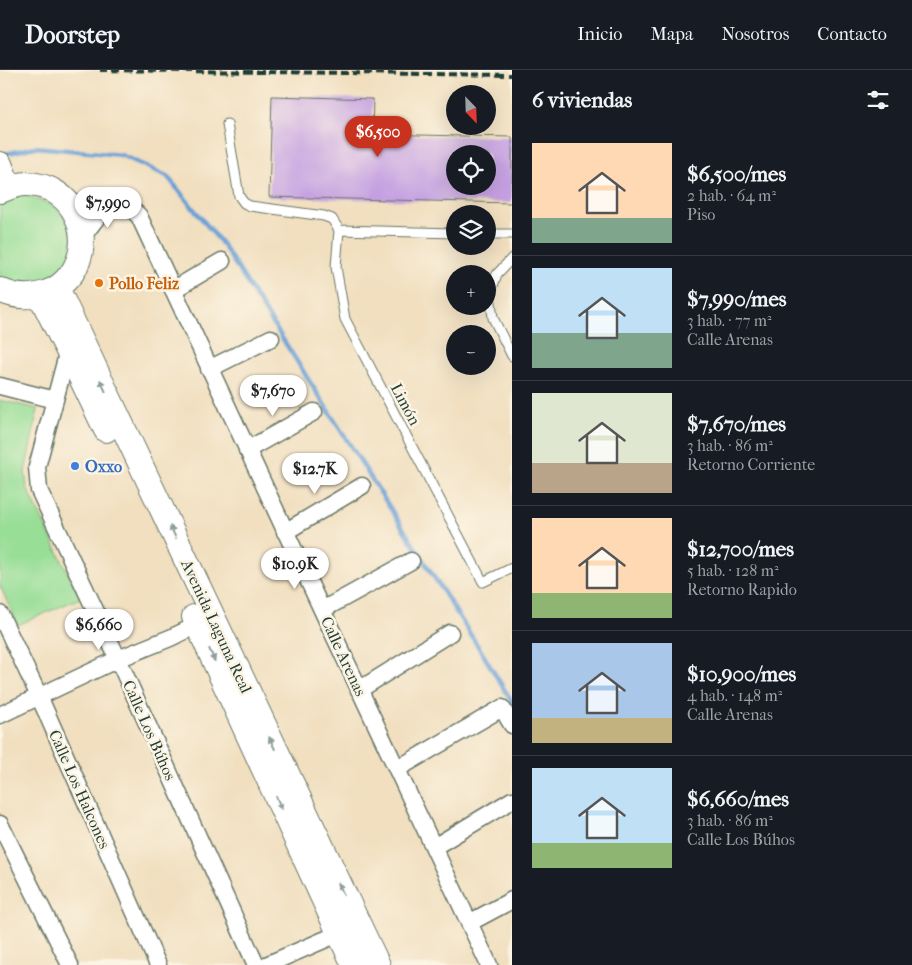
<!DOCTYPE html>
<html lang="es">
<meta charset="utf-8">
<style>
body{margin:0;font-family:"IM FELL French Canon",serif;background:#242831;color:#f1f3f6;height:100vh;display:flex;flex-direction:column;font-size:19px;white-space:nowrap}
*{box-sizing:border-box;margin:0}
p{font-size:16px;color:#9ea1a6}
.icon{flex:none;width:28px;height:28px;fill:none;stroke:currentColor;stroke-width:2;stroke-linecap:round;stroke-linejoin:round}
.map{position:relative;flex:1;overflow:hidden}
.panel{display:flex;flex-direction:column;background:#171b24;width:400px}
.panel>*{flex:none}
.needle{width:32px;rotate:157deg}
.tools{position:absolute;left:446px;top:15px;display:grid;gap:10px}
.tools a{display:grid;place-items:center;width:50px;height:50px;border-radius:50%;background:#171b24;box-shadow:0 5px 20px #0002;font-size:25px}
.price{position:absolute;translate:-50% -42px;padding:0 11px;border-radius:18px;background:#fff;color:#222;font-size:16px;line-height:32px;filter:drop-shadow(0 1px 2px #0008)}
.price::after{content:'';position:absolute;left:50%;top:30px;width:15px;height:11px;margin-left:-8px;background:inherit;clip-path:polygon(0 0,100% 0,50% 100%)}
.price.selected{background:#c8321e;color:#fff}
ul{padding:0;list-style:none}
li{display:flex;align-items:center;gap:15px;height:125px;padding:0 20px}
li+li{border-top:1px solid #363941}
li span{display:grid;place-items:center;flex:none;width:140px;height:100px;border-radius:0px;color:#555}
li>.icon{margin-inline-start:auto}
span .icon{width:60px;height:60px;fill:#fffc;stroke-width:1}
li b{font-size:21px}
h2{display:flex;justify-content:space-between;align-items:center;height:60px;padding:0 20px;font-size:21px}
header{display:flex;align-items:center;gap:30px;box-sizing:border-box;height:70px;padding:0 25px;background:#171b24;border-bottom:1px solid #363941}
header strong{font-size:24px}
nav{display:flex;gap:28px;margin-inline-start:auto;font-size:18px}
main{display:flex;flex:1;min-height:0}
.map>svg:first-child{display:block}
.green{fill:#98de97;stroke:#5c8e66}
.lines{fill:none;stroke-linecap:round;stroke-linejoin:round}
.stream{stroke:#669fd5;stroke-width:4.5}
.building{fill:#c5a0e1;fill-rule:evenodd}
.lane-casing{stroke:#687665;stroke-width:11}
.street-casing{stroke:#687665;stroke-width:19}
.secondary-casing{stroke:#687665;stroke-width:26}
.lane{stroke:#fff;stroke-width:9}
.street{stroke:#fff;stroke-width:16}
.secondary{stroke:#fff;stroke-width:24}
.rail{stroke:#1f3d34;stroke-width:4;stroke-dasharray:8 4;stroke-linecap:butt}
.oneway{fill:#8f9e9a}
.food-dot{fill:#e8710a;stroke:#fcf5e5;stroke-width:2}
.shop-dot{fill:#3f7fe0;stroke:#fcf5e5;stroke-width:2}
.labels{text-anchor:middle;stroke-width:5;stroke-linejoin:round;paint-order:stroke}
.food-label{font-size:16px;font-weight:bold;fill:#c56008;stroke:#fcf5e5;text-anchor:start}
.street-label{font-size:16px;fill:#1f3d34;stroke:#fcf5e5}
.shop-label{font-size:16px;font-weight:bold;fill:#366cbe;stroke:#fcf5e5;text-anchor:start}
</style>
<header>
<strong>Doorstep</strong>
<nav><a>Inicio</a><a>Mapa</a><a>Nosotros</a><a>Contacto</a></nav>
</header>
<main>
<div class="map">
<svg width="512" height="895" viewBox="0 0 512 895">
<rect width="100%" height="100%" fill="#fcf5e5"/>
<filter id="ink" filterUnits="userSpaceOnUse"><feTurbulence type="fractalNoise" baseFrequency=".02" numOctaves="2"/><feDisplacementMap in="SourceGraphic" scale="10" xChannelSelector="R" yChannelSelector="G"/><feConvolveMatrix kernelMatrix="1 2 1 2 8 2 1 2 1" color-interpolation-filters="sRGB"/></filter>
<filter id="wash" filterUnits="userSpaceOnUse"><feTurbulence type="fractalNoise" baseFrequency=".0096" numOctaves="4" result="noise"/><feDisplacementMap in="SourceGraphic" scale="20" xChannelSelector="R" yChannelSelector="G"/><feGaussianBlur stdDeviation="1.12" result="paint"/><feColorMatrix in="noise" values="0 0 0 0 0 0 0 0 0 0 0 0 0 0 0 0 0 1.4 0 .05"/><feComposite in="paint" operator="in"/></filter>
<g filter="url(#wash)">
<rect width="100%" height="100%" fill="#f1dfbf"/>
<path class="green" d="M 11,119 L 52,135 L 63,145 L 70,158 L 73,172 L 64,201 L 40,218 L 0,211 L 0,125 Z
M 0,330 L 38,339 L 25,402 L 27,418 L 80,528 L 18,555 L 0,516 Z"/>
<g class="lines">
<path class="stream" d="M 1,85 L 35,77 L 121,85 L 167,106 L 223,175 L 481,581 L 512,632"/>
</g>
<g id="blocks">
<path class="building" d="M 272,26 L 373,29 L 372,64 L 512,67 L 512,133 L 269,127 ZM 455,84 L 488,84 L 488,116 L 455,116 Z"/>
</g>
</g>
<g filter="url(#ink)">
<use href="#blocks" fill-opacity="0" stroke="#687665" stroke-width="1"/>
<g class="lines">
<defs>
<path id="lane" d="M 227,54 L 239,126 L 244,133 L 250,136 L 324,146 L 332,149 L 339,160
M 339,160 L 336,197 L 345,249 L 483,512 L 512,498
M 339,160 L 455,163
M 488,164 L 512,164
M 512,188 L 497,204 L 490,225 L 493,248 L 512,286"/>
<path id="street" d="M 70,134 L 108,133 L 126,134 L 139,146 L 322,540 L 489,895
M 83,166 L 108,133
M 173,220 L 222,191
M 68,281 L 37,397 L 39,420 L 118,589 L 256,895
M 209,299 L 271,268
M 0,316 L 55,330
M 247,380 L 314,342
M 285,462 L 362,416
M 322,540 L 411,491
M 0,544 L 39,626 L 158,895
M 359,620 L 450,563
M 0,645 L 118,589 L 170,568 L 206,551
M 397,699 L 502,638 L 512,655
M 0,754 L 70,895
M 434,777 L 512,730
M 469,853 L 512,830
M 266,895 L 347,860"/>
<path id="secondary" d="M 0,94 L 9,117
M 0,121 C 8,118 17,114 26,114 C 72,114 97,165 72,203 C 65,212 56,220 45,223 C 30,228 14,227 0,220
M 57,218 L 378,895
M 40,225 L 68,281 L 106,360
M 194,547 L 339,863 L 354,895"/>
</defs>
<use href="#lane" class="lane-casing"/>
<use href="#street" class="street-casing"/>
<use href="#secondary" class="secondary-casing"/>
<use href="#lane" class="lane"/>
<use href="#street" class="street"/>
<use href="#secondary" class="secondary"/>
<path class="rail" d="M 100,0 L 512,5"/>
</g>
<defs><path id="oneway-solid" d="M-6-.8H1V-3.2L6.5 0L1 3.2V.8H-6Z" transform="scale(1.25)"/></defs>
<g class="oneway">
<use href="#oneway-solid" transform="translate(103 316) rotate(-115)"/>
<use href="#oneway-solid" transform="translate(173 462) rotate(-115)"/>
<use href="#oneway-solid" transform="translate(212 585) rotate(66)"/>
<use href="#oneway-solid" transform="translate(272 673) rotate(-115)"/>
<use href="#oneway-solid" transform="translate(279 733) rotate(66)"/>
<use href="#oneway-solid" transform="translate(341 819) rotate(-115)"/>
</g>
</g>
<circle class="food-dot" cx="99" cy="213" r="5"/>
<circle class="shop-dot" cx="75" cy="396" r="5"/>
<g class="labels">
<g class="food-label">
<text x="109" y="219">Pollo Feliz</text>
</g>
<g class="street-label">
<text transform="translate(406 334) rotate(62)" y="6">Limón</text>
<text transform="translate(217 556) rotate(65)" y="6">Avenida Laguna Real</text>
<text transform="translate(344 586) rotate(65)" y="6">Calle Arenas</text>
<text transform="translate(150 660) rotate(66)" y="6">Calle Los Búhos</text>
<text transform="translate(80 719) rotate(66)" y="6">Calle Los Halcones</text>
</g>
<g class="shop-label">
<text x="85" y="402">Oxxo</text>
</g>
</g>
</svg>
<div class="tools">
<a><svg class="needle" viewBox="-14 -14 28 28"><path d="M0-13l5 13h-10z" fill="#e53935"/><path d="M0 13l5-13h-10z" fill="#9ea1a6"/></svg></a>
<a><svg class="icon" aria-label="locate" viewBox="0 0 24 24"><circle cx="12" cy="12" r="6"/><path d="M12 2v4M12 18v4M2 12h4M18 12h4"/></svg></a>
<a><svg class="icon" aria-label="layers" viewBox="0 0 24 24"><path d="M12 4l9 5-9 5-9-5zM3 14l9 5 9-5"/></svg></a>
<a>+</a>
<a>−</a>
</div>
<b class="price selected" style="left:378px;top:88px">$6,500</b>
<b class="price" style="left:108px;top:159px">$7,990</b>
<b class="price" style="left:273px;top:347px">$7,670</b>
<b class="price" style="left:315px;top:425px">$12.7K</b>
<b class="price" style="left:295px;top:520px">$10.9K</b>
<b class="price" style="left:99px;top:581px">$6,660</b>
</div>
<section class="panel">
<h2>6 viviendas<svg class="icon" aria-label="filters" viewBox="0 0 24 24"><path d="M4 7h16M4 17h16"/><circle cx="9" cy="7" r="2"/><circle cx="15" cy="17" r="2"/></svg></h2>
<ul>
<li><span style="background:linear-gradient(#ffd9b3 75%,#7fa58c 0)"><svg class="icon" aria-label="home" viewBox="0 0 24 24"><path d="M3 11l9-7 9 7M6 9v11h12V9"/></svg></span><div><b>$6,500/mes</b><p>2 hab. · 64 m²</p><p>Piso</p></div></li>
<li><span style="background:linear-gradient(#bfe0f5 65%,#7fa58c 0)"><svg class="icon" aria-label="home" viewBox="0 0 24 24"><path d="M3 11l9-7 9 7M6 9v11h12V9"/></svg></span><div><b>$7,990/mes</b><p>3 hab. · 77 m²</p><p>Calle Arenas</p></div></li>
<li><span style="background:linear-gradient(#dfe7d0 70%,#b9a48a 0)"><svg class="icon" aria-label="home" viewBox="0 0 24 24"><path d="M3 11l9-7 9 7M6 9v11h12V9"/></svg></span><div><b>$7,670/mes</b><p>3 hab. · 86 m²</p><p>Retorno Corriente</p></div></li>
<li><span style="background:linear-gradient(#ffd9b3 75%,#8fb573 0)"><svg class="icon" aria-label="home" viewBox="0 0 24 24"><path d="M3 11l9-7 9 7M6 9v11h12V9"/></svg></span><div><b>$12,700/mes</b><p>5 hab. · 128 m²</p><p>Retorno Rapido</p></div></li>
<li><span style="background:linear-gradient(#a9c7e8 75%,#c2b280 0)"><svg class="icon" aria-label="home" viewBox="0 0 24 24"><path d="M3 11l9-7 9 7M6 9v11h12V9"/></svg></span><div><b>$10,900/mes</b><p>4 hab. · 148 m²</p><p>Calle Arenas</p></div></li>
<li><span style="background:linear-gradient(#bfe0f5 75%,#8fb573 0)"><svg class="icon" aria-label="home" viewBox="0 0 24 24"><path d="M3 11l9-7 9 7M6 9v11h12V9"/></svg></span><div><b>$6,660/mes</b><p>3 hab. · 86 m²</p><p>Calle Los Búhos</p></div></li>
</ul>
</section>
</main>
